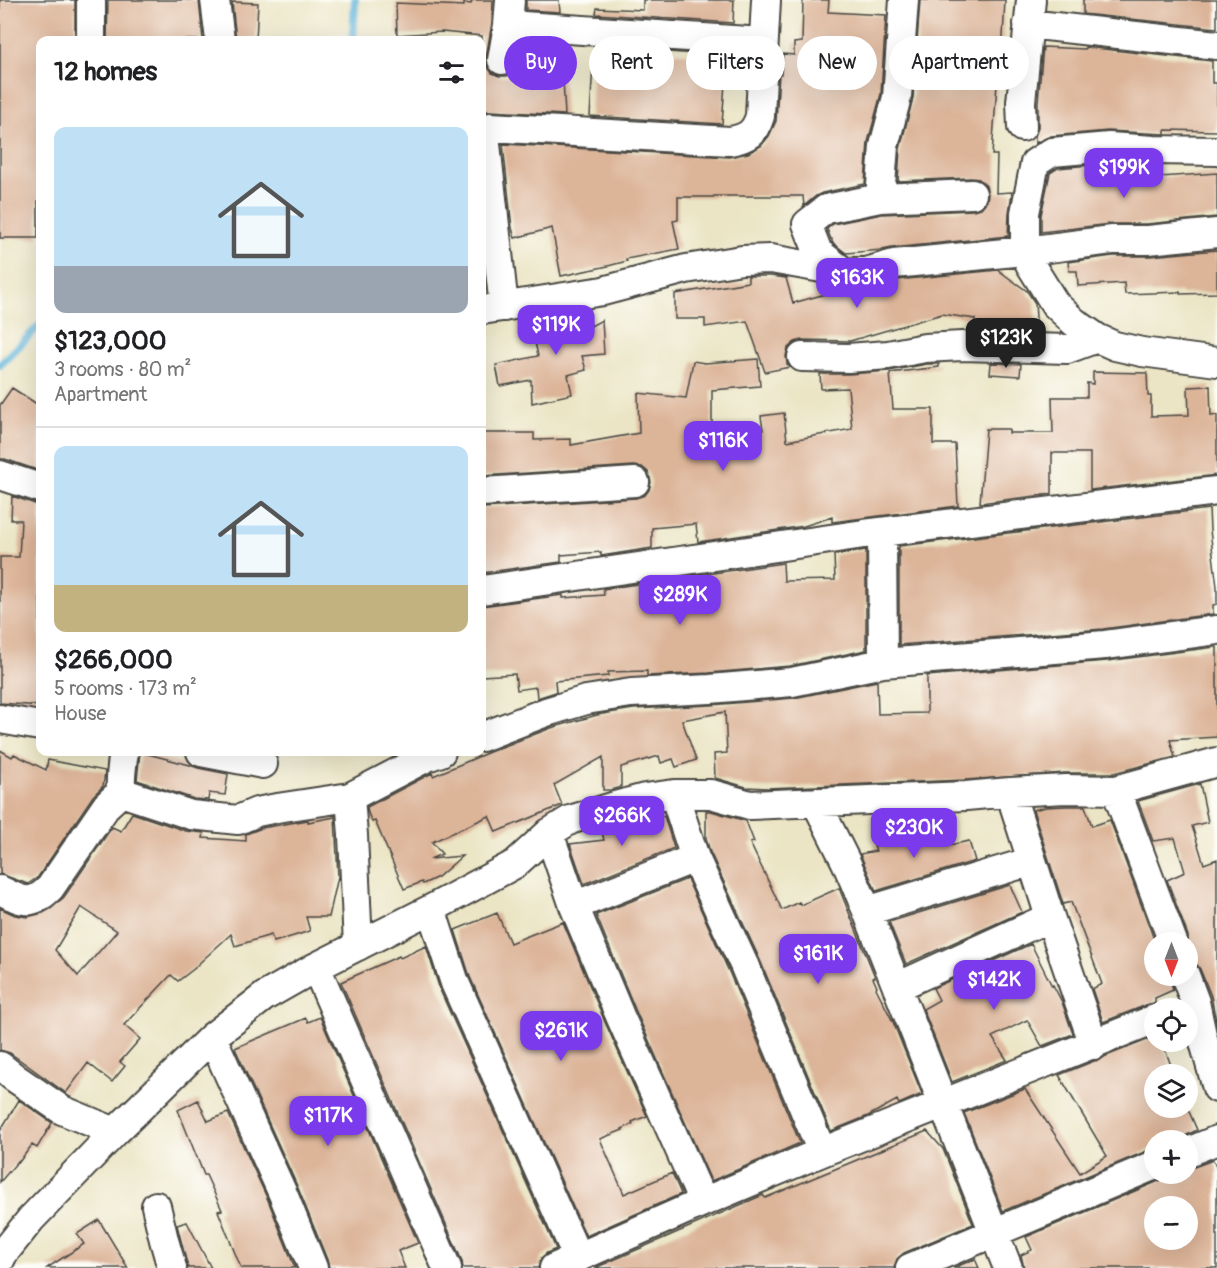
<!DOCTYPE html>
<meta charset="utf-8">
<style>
body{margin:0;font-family:Pangolin,sans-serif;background:#f2f2f2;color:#202124;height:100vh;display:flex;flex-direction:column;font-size:22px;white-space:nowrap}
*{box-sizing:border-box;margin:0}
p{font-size:20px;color:#757577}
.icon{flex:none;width:33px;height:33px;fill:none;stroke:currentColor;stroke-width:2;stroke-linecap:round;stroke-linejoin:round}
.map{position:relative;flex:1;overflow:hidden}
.sheet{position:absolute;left:36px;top:36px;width:450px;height:720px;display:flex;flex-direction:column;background:#fff;border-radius:12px;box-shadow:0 6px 24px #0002}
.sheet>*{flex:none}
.top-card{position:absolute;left:504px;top:36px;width:570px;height:54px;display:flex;gap:12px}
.needle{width:39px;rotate:180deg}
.fabs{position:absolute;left:1144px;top:932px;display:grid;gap:12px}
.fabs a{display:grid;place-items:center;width:54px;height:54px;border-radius:50%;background:#fff;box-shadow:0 6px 24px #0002;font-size:30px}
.price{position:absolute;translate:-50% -51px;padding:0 14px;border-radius:12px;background:#7c3aed;color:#fff;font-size:20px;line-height:39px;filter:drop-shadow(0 2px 3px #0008)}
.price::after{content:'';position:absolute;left:50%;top:36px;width:18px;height:14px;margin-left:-9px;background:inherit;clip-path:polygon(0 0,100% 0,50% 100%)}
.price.active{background:#222;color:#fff}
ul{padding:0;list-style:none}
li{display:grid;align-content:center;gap:12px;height:318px;padding:0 18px}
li+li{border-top:2px solid #e0e0e0}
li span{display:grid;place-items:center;height:186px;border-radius:12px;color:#555}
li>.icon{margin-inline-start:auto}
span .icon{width:108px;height:108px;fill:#fffc;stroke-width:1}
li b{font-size:26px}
h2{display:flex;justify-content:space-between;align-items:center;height:72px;padding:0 18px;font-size:26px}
.chip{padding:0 21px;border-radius:27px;background:#fff;box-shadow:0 6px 24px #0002;font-size:21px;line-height:54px}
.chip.active{background:#7c3aed;color:#fff}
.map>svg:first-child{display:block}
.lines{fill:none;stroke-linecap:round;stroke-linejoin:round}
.stream{stroke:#5fb6dc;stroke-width:8}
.building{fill:#dcb498;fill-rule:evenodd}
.minor-casing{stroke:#484742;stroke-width:32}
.minor{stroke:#fff;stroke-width:28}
</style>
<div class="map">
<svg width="1217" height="1268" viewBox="0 0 1217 1268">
<rect width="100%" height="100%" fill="#fdfcf7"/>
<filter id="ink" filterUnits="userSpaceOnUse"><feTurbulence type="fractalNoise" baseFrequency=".0167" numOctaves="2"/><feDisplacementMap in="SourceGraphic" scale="12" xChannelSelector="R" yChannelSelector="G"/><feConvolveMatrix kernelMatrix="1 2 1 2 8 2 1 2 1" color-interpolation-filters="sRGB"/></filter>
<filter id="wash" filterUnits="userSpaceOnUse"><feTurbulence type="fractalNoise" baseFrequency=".008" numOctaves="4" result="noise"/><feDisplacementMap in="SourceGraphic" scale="24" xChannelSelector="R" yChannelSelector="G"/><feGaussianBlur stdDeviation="1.35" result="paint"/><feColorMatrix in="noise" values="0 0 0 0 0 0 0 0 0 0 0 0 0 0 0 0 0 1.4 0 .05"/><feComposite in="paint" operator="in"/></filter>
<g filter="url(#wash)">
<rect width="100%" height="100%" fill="#ebe5c5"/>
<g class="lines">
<path class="stream" d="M 353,40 L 355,0
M 0,365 L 40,325"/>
</g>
<g id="blocks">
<path class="building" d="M 0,0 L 75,0 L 75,40 L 40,40 L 40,201 L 38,201 L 38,238 L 0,238 Z
M 108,0 L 199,0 L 203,40 L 107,40 Z
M 472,0 L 493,0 L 492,23 L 486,58 L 487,66 L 492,73 L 499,76 L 507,76 L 514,71 L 518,63 L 522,42 L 561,45 L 565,115 L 491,111 L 486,111 L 486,109 L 482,109 L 482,36 L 442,32 L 397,35 L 396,3 L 464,6 L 464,3 L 471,4 Z
M 526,0 L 559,0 L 560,12 L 526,10 Z
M 643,0 L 734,0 L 733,23 L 596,14 L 597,8 L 643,10 Z
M 803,0 L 829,0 L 828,12 L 886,15 L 881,94 L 868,142 L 865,184 L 822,193 L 816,196 L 804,206 L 803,196 L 714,196 L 714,197 L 678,197 L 678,220 L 673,221 L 679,249 L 626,259 L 627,261 L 608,266 L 561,276 L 552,228 L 515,238 L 512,228 L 503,144 L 729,157 L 748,153 L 761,146 L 769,136 L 776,121 L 779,74 L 781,74 L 783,54 L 794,55 L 794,43 L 802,42 Z
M 920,0 L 1005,0 L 1002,55 L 999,55 L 992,155 L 997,155 L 996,193 L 1012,192 L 1009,213 L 1008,236 L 892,248 L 882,250 L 846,253 L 832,242 L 832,239 L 831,239 L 827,229 L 833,224 L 882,214 L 973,210 L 981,208 L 987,201 L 988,194 L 986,186 L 979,179 L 971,178 L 898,181 L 900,149 L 913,98 Z
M 1083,0 L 1217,0 L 1217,28 L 1083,14 Z
M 232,2 L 258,3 L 256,40 L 236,40 Z
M 594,47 L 727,56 L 722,124 L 590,116 Z
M 1043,47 L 1085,49 L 1085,47 L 1212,61 L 1212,83 L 1217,83 L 1217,131 L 1165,130 L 1165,134 L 1108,131 L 1051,136 L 1035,143 L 1035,136 L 1038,127 L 1038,102 Z
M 1102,164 L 1103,177 L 1160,177 L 1217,173 L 1217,217 L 1147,224 L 1110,224 L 1041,232 L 1041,215 L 1050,173 L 1058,168 Z
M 1217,250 L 1217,293 L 1180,294 L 1180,292 L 1125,294 L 1124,283 L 1078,286 L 1077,271 L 1069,271 L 1068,262 L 1113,256 L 1150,256 Z
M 998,270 L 1027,291 L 1035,303 L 1037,332 L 975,330 L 975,319 L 942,314 L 850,341 L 802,340 L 795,342 L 788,348 L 786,356 L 787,364 L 790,367 L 765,372 L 747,321 L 705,327 L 705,319 L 675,319 L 675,294 L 748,282 L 748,276 L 770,276 L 786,278 L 793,303 L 847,288 L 870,288 L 897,280 Z
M 586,310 L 591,326 L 602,320 L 604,354 L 582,356 L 586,370 L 568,375 L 572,394 L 532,403 L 531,380 L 500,386 L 496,365 L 538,356 L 535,342 L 538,341 L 534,323 L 557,320 Z
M 758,359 L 760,386 L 712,390 L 712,433 L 763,430 L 761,416 L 784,413 L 787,441 L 852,429 L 848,388 L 821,389 L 820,374 L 849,374 L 889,371 L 927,364 L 939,364 L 939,367 L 890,373 L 893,409 L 933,409 L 933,444 L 955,444 L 958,506 L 832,522 L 832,517 L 804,526 L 698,542 L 696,524 L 652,528 L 652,548 L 601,556 L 601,552 L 561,555 L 561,562 L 482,573 L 482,508 L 636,498 L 645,495 L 649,490 L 651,482 L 648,472 L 642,467 L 634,466 L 482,476 L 482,433 L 534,433 L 534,440 L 571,439 L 571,445 L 639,433 L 638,393 L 686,398 L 693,361 L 705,363 Z
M 991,363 L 1021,364 L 1020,376 L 990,374 Z
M 1093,372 L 1147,373 L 1148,396 L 1151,396 L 1151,416 L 1189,415 L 1188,387 L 1210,386 L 1211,416 L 1217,415 L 1217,475 L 1090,490 L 1090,453 L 1052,453 L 1052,494 L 980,503 L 986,429 L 1009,429 L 1009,433 L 1053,433 L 1052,397 L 1087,397 L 1087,383 L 1093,384 Z
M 12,388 L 40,406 L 40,471 L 5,459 L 0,459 L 0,405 Z
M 12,496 L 35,504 L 40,504 L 40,706 L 0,703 L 0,557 L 19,557 L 21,520 L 11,520 Z
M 1209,509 L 1210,530 L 1217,587 L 1217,604 L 1213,605 L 1213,614 L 1103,629 L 899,645 L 899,546 Z
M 866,550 L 866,650 L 790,666 L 709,673 L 647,676 L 647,671 L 608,672 L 608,676 L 555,681 L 556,692 L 537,698 L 536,687 L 517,690 L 515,674 L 482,676 L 482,606 L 563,595 L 563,598 L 604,595 L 603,589 L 783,563 L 784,581 L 835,580 L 834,555 Z
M 1215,647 L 1217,647 L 1217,737 L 1170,740 L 1175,757 L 1114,773 L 1065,773 L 965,780 L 767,788 L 746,787 L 715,778 L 714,754 L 727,753 L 725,712 L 682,720 L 696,760 L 676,767 L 673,759 L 661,763 L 659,756 L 621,767 L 621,787 L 610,790 L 603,790 L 603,757 L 554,785 L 562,805 L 496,832 L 489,816 L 432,842 L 442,854 L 430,859 L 462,856 L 438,877 L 423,884 L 422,882 L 404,889 L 375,821 L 372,822 L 368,813 L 367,807 L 432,773 L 433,776 L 487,753 L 551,728 L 597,715 L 633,709 L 711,705 L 794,698 L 877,681 L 878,714 L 927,713 L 927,676 L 1107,661 Z
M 0,750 L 12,757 L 14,754 L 46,770 L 48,760 L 105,771 L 103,786 L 93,796 L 38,877 L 28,884 L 0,874 Z
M 140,752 L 190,765 L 198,768 L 228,774 L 225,795 L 209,793 L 208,800 L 194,799 L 137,780 Z
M 1200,784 L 1208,822 L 1192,826 L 1204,864 L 1217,859 L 1217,1026 L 1211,996 L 1200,969 L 1196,963 L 1188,959 L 1188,936 L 1167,880 L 1185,872 L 1175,838 L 1153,841 L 1138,801 Z
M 1066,806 L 1085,806 L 1092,826 L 1110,820 L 1155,942 L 1155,975 L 1169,975 L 1173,990 L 1155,998 L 1155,1003 L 1149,1004 L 1103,1022 L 1092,989 L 1102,984 L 1071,902 L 1063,904 L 1033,810 L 1046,807 Z
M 706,811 L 711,811 L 746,821 L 754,842 L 750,843 L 782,910 L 799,902 L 801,905 L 839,888 L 875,977 L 873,978 L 877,987 L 876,988 L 893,1022 L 922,1094 L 899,1104 L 897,1100 L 868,1116 L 831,1131 L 760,960 L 710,852 L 706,838 Z
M 132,813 L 186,831 L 204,833 L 203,838 L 246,841 L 246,834 L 262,828 L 308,820 L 308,822 L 335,817 L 338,877 L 329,917 L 306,917 L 310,931 L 274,942 L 271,935 L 235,946 L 231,934 L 195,967 L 195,968 L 178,981 L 171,975 L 124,1025 L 140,1039 L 120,1062 L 125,1066 L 112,1082 L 88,1063 L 66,1093 L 10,1053 L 0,1050 L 0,908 L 15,915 L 27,917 L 43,913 L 52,908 L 64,897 L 112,827 L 121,831 ZM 81,907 L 117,931 L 78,976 L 55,950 Z
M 664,816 L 674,848 L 584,884 L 570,844 L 604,840 L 601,828 L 606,826 Z
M 946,830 L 950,845 L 969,841 L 975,861 L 876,891 L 860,854 L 876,851 L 874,846 L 923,832 L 924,835 Z
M 687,879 L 730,974 L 800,1143 L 711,1181 L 635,1009 L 596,915 Z
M 1010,885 L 1022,912 L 906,964 L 889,922 Z
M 497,913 L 510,943 L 563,922 L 605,1022 L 647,1116 L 632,1122 L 633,1124 L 622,1129 L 623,1130 L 600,1139 L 624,1194 L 672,1173 L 681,1194 L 586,1236 L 470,977 L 455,930 Z
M 1031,944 L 1052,986 L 1053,985 L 1062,1002 L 1073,1034 L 1042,1046 L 1027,1020 L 992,1037 L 1007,1060 L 952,1082 L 923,1009 L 939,1000 L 933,988 Z
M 426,946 L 440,990 L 556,1249 L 547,1253 L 541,1258 L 538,1268 L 463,1268 L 462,1261 L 341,982 L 399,956 L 400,958 Z
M 320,1017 L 418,1243 L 398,1251 L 405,1268 L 329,1268 L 328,1262 L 298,1188 L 235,1048 L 306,1018 L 308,1022 Z
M 1155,1037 L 1155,1041 L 1162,1041 L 1173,1071 L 1172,1071 L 1173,1074 L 1155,1074 L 1155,1107 L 1187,1107 L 1197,1130 L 1177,1140 L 1155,1140 L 1155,1149 L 1149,1150 L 1003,1211 L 964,1113 L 1025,1089 L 1080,1173 L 1107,1156 L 1059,1075 L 1094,1061 L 1100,1060 L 1106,1056 Z
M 19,1100 L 52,1123 L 37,1148 L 32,1145 L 19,1162 L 18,1161 L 0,1182 L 0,1131 Z
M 198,1100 L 208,1121 L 228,1113 L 268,1200 L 295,1268 L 241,1268 L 218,1211 L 222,1210 L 206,1175 L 204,1175 L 178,1110 Z
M 927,1131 L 943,1149 L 973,1224 L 904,1253 L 897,1259 L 894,1268 L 595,1268 L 763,1195 L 765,1198 Z
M 1213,1160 L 1217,1169 L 1217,1268 L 1024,1268 L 1021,1255 L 1032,1250 L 1026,1237 L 1161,1180 L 1169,1173 L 1188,1173 L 1188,1168 L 1194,1167 ZM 1155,1206 L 1188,1206 L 1188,1239 L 1155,1239 Z
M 99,1220 L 128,1268 L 47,1268 L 84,1244 L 77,1234 Z
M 187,1222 L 211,1268 L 188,1268 L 177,1225 Z
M 975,1259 L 979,1268 L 953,1268 Z"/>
</g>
</g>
<g filter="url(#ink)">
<use href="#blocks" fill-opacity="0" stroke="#484742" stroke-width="1.5"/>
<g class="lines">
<defs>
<path id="minor" d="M 215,0 L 220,40
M 1028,24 L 1217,45
M 508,25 L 763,42
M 91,40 L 91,0
M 502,60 L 508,25 L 510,0
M 1022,127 L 1021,102 L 1031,0
M 1217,151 L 1154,150 L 1109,147 L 1052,152 L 1035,163 L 1025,213 L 1025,251 L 1030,264 L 1055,304 L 1074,322 L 1097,338 L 1115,346 L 1142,352 L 1217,362
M 880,198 L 972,194
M 844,272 L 818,252 L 807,224 L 826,209 L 880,198 L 884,146 L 897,97 L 904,0
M 504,307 L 485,135 L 490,127 L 730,141 C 747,138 755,133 760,116 L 766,0
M 482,310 L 603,291 L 686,269 L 742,260 L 771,259 L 844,272 L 866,272 L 894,264 L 1025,251 L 1112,240 L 1148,240 L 1217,233
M 802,357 L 848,358 L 888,355 L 925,348 L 962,346 L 1067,349 L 1097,338
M 0,475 L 40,488
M 482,492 L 635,482
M 882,532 L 883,663
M 482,590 L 864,534 L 1217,491
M 0,719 L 40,726
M 482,737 L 546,712 L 586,700 L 631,693 L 710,689 L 792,682 L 883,663 L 1105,645 L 1217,630
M 124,752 C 122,764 120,779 121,792 L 191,815 L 238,820 L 257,812 L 277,808 L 350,797
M 201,752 L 263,764
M 1116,790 L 1173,942
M 1010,792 L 1050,917 L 1094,1045
M 674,794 L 695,858 L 745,967 L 822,1152
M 816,802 L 846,862 L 867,911 L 1008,1268
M 549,833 L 574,906 L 620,1016 L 703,1202
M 0,890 C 22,901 31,907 50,888 L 107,805 L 121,792
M 574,906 L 695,858
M 431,909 L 455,983 L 578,1258
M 867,911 L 1032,861
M 358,946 L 353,835 L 350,797 L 427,757 L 441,752
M 316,967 L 447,1268
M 1185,975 L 1195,1002 L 1202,1035 L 1217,1088
M 897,987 L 1050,917
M 212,1037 L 283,1194 L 313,1268
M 0,1066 L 15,1078 L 62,1110 L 115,1132
M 1188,1152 L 1217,1140
M 156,1206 L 164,1240 L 172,1268
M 0,1260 L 3,1254 L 31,1219 L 115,1132 L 212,1037 L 265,996 L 316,967 L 431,909 L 515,864 L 549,833 L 570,820 L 615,806 L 645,798 L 674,794 L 711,794 L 750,805 L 966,796 L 1010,792 L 1066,789 L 1116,790 L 1217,762
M 554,1268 L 703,1202 L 822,1152 L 1155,1019
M 910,1268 L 1155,1165"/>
</defs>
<use href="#minor" class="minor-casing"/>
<use href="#minor" class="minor"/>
</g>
</g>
</svg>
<div class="fabs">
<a><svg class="needle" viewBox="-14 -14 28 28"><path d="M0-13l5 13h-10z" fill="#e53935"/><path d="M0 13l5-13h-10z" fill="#757577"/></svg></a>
<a><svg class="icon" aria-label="locate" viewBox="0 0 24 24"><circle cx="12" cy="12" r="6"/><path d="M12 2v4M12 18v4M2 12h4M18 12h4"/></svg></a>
<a><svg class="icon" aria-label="layers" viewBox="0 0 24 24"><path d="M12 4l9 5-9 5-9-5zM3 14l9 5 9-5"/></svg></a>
<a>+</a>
<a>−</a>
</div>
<b class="price" style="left:1124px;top:199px">$199K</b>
<b class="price" style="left:857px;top:309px">$163K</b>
<b class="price" style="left:556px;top:356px">$119K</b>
<b class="price active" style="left:1006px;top:369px">$123K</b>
<b class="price" style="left:723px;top:472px">$116K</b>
<b class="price" style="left:680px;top:626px">$289K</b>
<b class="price" style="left:622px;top:847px">$266K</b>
<b class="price" style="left:914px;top:859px">$230K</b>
<b class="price" style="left:818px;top:985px">$161K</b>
<b class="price" style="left:994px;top:1011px">$142K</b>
<b class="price" style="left:561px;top:1062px">$261K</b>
<b class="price" style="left:328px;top:1147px">$117K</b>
<div class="top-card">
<a class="chip active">Buy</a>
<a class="chip">Rent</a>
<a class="chip">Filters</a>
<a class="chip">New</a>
<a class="chip">Apartment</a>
</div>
<section class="sheet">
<h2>12 homes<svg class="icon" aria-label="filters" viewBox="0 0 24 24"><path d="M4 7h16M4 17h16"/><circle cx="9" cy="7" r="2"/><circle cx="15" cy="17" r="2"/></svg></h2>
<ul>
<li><span style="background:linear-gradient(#bfe0f5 75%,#9aa5b1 0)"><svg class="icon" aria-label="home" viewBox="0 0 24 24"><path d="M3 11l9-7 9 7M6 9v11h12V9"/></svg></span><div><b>$123,000</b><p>3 rooms · 80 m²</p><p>Apartment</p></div></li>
<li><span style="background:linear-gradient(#bfe0f5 75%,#c2b280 0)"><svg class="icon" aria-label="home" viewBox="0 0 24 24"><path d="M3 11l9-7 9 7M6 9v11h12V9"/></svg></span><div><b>$266,000</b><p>5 rooms · 173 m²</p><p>House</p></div></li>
</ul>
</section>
</div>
